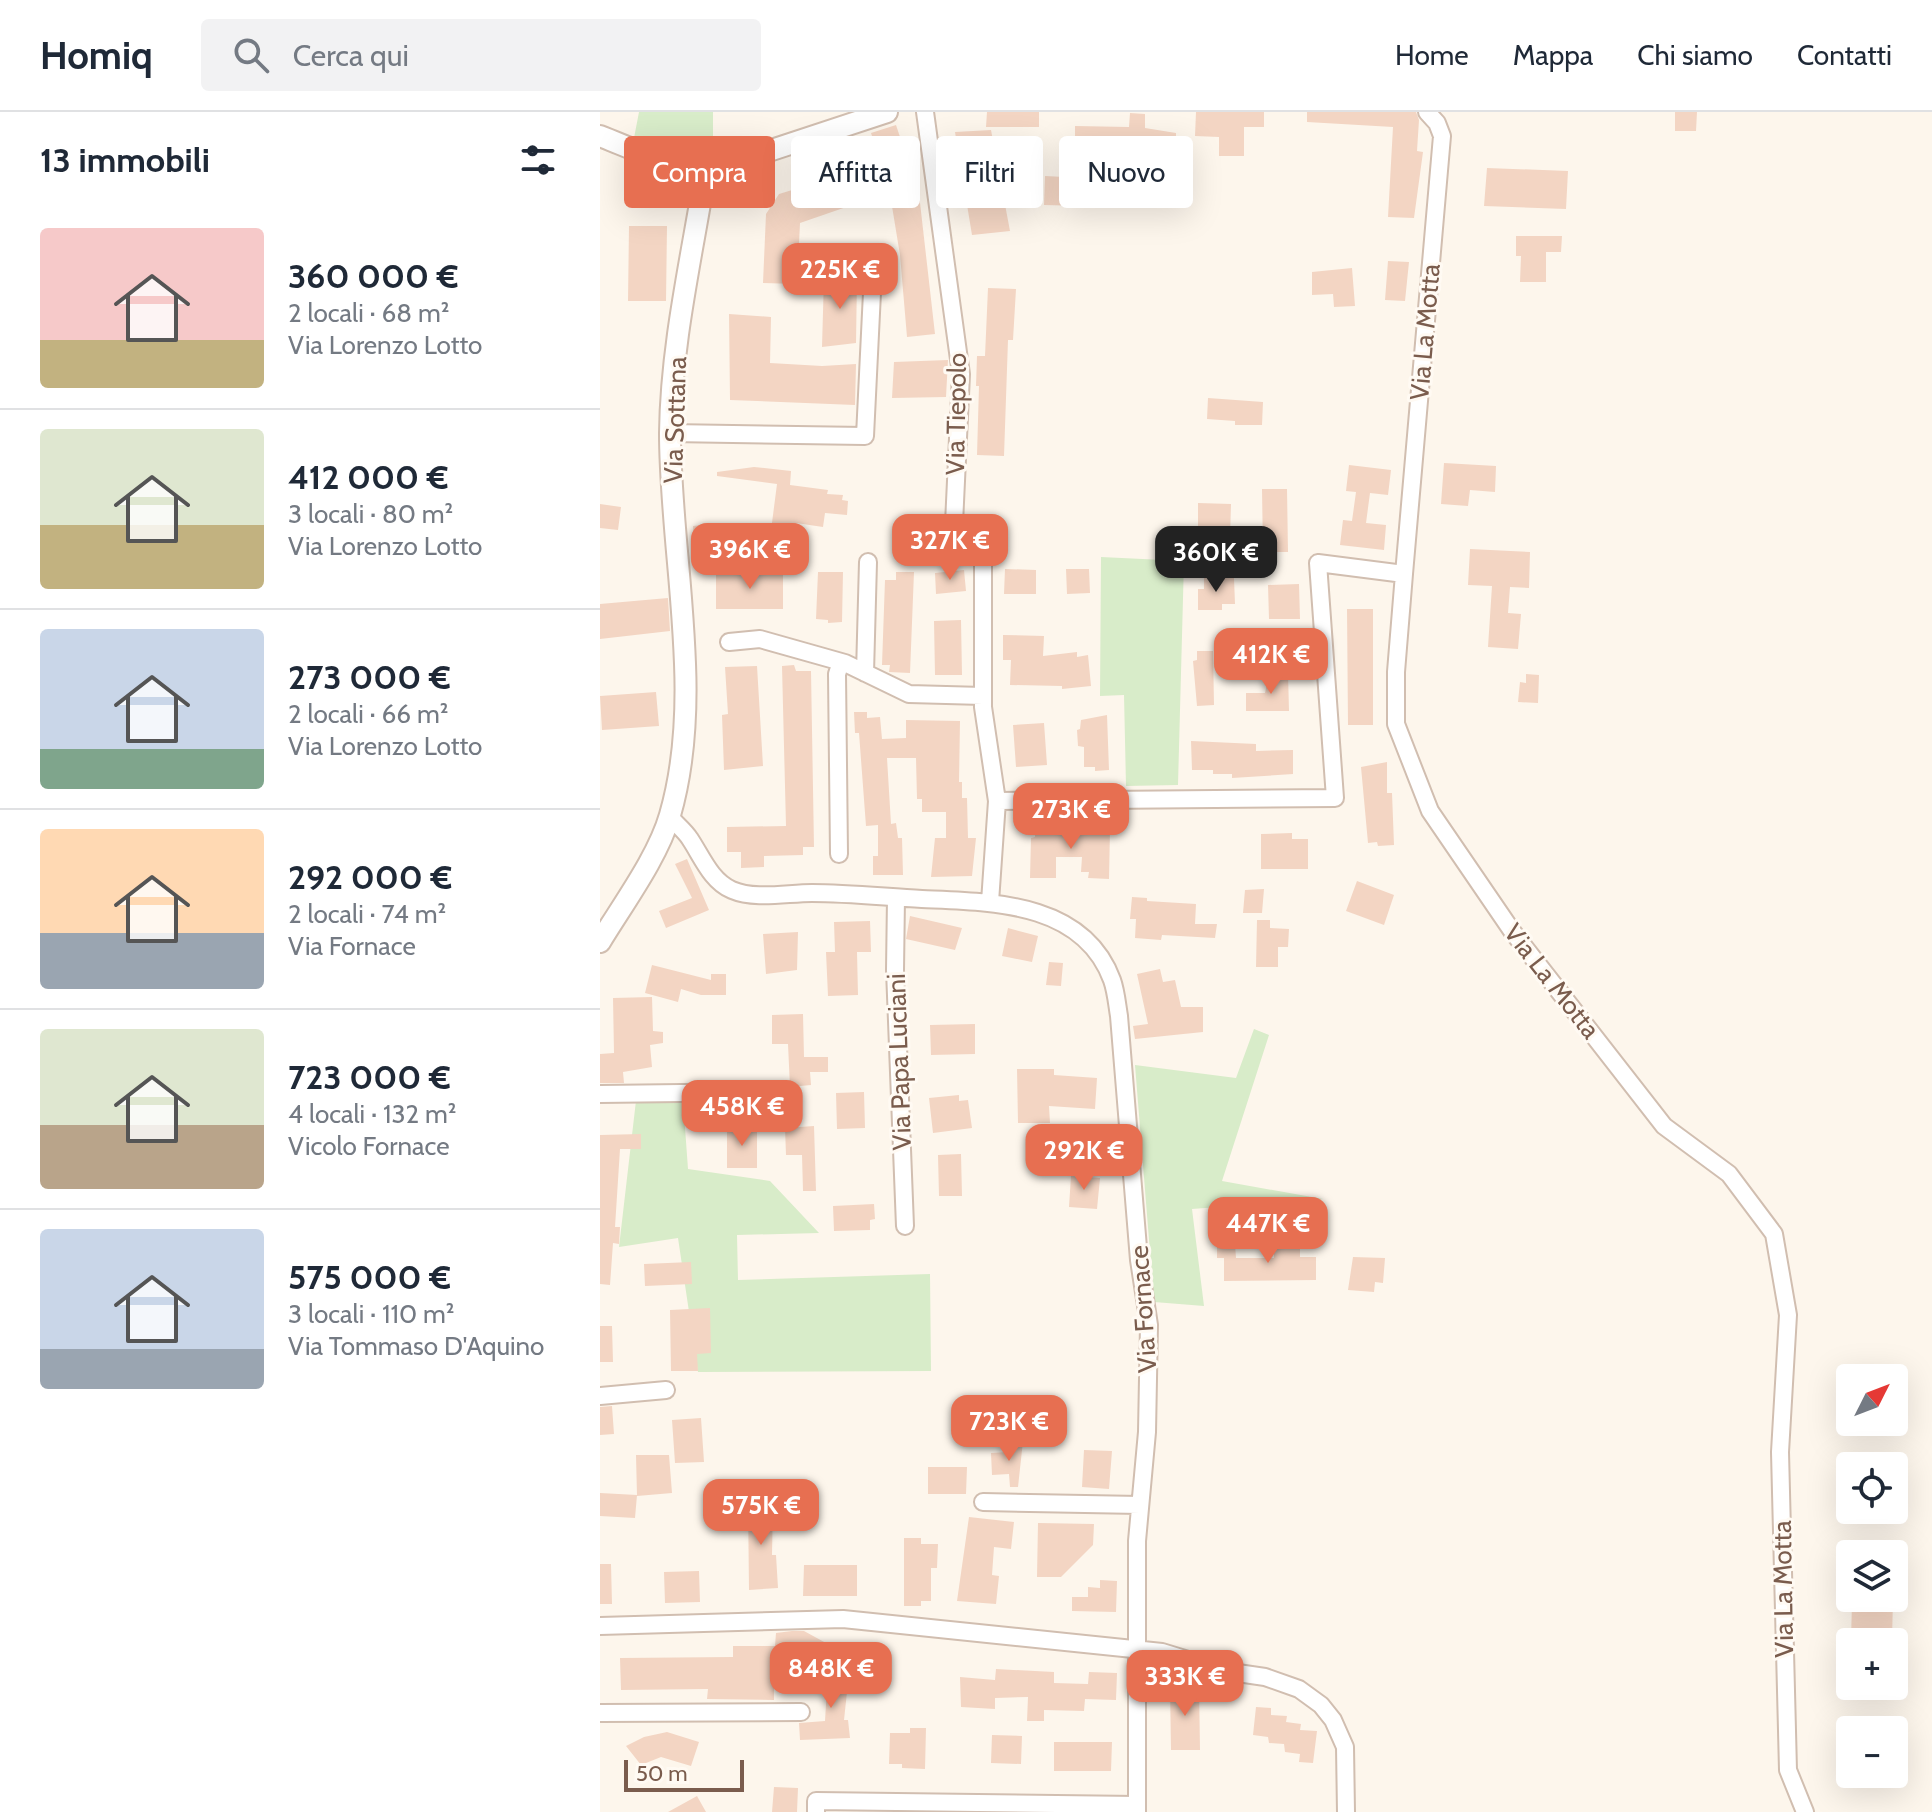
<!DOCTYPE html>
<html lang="it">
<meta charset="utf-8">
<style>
body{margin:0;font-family:Cabin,sans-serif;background:#f2f2f3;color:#1f2937;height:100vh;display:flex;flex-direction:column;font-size:30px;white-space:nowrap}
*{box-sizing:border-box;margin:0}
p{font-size:26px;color:#747a83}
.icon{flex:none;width:44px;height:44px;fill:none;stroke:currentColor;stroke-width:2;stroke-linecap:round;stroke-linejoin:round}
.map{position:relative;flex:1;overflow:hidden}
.panel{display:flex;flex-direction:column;background:#fff;width:600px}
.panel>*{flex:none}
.top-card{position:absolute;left:24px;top:24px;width:760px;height:72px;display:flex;gap:16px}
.needle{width:52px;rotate:48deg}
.fabs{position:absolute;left:1236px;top:1252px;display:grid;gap:16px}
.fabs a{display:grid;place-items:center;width:72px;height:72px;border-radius:8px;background:#fff;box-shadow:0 8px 32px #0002;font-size:40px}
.scale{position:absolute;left:24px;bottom:20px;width:120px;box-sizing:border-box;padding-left:8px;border:4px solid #7a5c4d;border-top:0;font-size:22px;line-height:28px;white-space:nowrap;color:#7a5c4d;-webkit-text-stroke:6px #fffaf3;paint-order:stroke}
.price{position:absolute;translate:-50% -68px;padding:0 18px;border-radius:16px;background:#e76f51;color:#fff;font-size:26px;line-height:52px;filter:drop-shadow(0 2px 4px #0008)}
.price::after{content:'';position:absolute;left:50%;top:48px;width:24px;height:18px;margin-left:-12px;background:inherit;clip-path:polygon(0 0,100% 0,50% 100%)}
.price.selected{background:#222;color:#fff}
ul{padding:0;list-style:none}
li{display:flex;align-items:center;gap:24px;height:200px;padding:0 40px}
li+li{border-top:2px solid #e0e1e3}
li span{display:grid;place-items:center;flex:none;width:224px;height:160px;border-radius:8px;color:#555}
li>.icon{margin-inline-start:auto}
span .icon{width:96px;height:96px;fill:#fffc;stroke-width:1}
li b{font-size:34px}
h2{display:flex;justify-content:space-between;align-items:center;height:96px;padding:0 40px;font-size:34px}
.chip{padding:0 28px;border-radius:8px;background:#fff;box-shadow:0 8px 32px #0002;font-size:28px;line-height:72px}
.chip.selected{background:#e76f51;color:#fff}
header{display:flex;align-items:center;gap:48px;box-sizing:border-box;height:112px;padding:0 40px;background:#fff;border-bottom:2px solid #e0e1e3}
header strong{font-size:38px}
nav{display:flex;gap:44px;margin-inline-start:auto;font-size:28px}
.search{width:560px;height:72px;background:#f2f2f3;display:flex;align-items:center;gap:20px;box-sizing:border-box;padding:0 28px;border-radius:8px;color:#747a83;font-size:30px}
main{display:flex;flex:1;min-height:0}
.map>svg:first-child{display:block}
.green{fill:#d8ecc9}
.building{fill:#f3d5c3}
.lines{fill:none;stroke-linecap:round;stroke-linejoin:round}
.minor-casing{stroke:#d1beb0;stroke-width:20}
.tertiary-casing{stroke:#d1beb0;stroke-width:24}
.minor{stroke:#fff;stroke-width:16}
.tertiary{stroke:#fff;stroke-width:20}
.labels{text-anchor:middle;stroke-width:6;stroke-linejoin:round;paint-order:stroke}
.street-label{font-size:26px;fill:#7a5c4d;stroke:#fffaf3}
</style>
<header>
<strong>Homiq</strong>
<div class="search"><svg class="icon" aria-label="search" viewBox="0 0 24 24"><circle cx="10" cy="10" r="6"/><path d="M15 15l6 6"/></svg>Cerca qui</div>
<nav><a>Home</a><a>Mappa</a><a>Chi siamo</a><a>Contatti</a></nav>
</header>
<main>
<section class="panel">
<h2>13 immobili<svg class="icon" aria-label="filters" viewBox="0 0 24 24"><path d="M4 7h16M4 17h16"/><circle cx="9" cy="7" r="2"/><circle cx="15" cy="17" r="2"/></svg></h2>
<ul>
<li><span style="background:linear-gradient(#f6c9c9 70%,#c2b280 0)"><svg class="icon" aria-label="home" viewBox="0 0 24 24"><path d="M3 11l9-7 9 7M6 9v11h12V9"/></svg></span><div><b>360 000 €</b><p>2 locali · 68 m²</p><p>Via Lorenzo Lotto</p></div></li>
<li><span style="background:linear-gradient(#dfe7d0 60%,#c2b280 0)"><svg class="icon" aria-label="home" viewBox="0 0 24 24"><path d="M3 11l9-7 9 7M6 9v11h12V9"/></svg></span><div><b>412 000 €</b><p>3 locali · 80 m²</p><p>Via Lorenzo Lotto</p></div></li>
<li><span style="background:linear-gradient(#c9d6e8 75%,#7fa58c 0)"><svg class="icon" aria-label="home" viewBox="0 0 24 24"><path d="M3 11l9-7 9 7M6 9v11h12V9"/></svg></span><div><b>273 000 €</b><p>2 locali · 66 m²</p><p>Via Lorenzo Lotto</p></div></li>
<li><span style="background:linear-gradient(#ffd9b3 65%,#9aa5b1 0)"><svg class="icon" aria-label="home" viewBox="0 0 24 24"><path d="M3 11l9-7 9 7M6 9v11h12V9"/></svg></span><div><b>292 000 €</b><p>2 locali · 74 m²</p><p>Via Fornace</p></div></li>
<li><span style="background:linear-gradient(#dfe7d0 60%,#b9a48a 0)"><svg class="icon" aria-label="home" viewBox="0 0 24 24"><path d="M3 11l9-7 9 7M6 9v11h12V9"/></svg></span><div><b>723 000 €</b><p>4 locali · 132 m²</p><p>Vicolo Fornace</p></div></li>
<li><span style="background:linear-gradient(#c9d6e8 75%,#9aa5b1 0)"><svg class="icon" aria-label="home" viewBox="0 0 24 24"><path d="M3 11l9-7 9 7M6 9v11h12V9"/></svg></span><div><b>575 000 €</b><p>3 locali · 110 m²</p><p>Via Tommaso D'Aquino</p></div></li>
</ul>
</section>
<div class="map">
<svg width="1332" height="1700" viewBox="0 0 1332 1700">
<rect width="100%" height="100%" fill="#fdf6ec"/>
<path class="green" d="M 39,0 L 113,0 L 113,40 L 95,44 L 34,26 Z
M 501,445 L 584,449 L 578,673 L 526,674 L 524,583 L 500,584 Z
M 654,917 L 669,923 L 622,1069 L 723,1087 L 592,1097 L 604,1194 L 554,1190 L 535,953 L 636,966 Z
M 37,980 L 83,988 L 88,1057 L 170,1069 L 219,1121 L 137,1123 L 138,1168 L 330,1162 L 331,1259 L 98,1260 L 78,1126 L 19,1135 Z"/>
<path class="building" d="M 387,0 L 439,0 L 439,15 L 386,15 Z
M 596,0 L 664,0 L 664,15 L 644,15 L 644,44 L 619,44 L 619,25 L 595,24 Z
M 707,0 L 816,0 L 819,8 L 817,39 L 823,40 L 814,106 L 788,105 L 793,15 L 707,10 Z
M 1075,0 L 1097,0 L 1096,19 L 1075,19 Z
M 530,1 L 545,2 L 545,16 L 576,21 L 576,38 L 475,35 L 475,14 L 529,15 Z
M 296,13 L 319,82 L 335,222 L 307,225 L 300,143 L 289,76 L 271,21 Z
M 391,18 L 410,119 L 372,123 L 355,20 Z
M 887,56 L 968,59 L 966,97 L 884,94 Z
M 245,62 L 255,92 L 200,111 L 197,172 L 163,171 L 166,102 L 179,82 Z
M 445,64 L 484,66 L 483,94 L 444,93 Z
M 29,114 L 67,114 L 66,189 L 28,189 Z
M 916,124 L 962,124 L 961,140 L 946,140 L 946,170 L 920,170 L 921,144 L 916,144 Z
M 788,149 L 809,150 L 805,189 L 785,188 Z
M 752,156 L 755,194 L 734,195 L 733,182 L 712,183 L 712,160 Z
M 224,165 L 257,166 L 256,231 L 222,235 Z
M 388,176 L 416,177 L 413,228 L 408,228 L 404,344 L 377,343 L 379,274 L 376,274 L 377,244 L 385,244 Z
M 129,202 L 171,205 L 170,251 L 222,254 L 256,252 L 255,293 L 130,288 Z
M 348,248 L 346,285 L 292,286 L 294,250 Z
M 608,286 L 663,290 L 662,313 L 635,313 L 635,309 L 607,307 Z
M 844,351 L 896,354 L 895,380 L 870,378 L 868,394 L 841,392 Z
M 749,353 L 791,358 L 788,383 L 770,381 L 766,411 L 786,413 L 784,438 L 740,433 L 743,408 L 752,409 L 756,380 L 746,379 Z
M 154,355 L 191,359 L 190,373 L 228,378 L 227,382 L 243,383 L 242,388 L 248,389 L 247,403 L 225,401 L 223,415 L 196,411 L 193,437 L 169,434 L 177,372 L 117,364 L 117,360 Z
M 662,377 L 687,377 L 688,440 L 663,440 Z
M 598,391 L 631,392 L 630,425 L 621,425 L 621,429 L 598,429 Z
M 0,392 L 21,395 L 18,418 L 0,416 Z
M 121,411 L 123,431 L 94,434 L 93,414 Z
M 870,437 L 930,440 L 929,476 L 910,475 L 908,501 L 921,502 L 918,537 L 888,535 L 892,474 L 868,473 Z
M 405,457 L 436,458 L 436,482 L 404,482 Z
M 466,457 L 489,457 L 490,481 L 467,482 Z
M 364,458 L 366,479 L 336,482 L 335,461 Z
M 183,460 L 183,497 L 116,497 L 116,461 Z
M 218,460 L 243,460 L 242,510 L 228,511 L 228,508 L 216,507 Z
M 296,460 L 314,460 L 310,561 L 289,560 L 290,553 L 282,553 L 285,468 L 296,468 Z
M 604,466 L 634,466 L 635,492 L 622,492 L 622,498 L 598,498 L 598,477 L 604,477 Z
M 699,472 L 700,507 L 669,507 L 668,473 Z
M 68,486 L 70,519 L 0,527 L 0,492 Z
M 747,497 L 773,497 L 773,613 L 748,613 Z
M 361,508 L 362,563 L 335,563 L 334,509 Z
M 403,523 L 444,524 L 443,544 L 477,540 L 477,545 L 488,543 L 491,574 L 462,577 L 462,574 L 410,573 L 411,548 L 403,548 Z
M 597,539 L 613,539 L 614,593 L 597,594 L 593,549 L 597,548 Z
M 194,553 L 196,559 L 211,559 L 214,735 L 203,735 L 203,743 L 164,744 L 164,755 L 141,756 L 141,740 L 127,740 L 127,715 L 186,714 L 182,554 Z
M 157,554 L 163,654 L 124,658 L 122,603 L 128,602 L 125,555 Z
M 688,561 L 689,599 L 646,599 L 646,581 L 665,581 L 669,562 Z
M 926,562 L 939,563 L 938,591 L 918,590 L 920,570 L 926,571 Z
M 56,580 L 59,614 L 2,618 L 0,584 Z
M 254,600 L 267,600 L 267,606 L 280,605 L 282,627 L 306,626 L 306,608 L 360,609 L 359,670 L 362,670 L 362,686 L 367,686 L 368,726 L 376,726 L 372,764 L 331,765 L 335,726 L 346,726 L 346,700 L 322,700 L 322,687 L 317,687 L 316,646 L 287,646 L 291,712 L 296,711 L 298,726 L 302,726 L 303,763 L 273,763 L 273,744 L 278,744 L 278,713 L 266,714 L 259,621 L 255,621 Z
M 507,603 L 509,658 L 495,659 L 495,655 L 484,655 L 484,635 L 478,634 L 477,618 L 480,617 L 481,608 Z
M 444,611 L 447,653 L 416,655 L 413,613 Z
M 591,629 L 656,632 L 656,639 L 693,638 L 693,662 L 632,666 L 632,662 L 613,662 L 613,658 L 592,658 Z
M 787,650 L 787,681 L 792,681 L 794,733 L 778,734 L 777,730 L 768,731 L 761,655 Z
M 480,716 L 510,717 L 509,767 L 488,766 L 489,760 L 481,760 L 482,745 L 456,745 L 456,766 L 430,766 L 431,726 L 435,725 L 435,717 Z
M 692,721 L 692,727 L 708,727 L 708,757 L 661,757 L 661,722 Z
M 87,747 L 109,798 L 66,816 L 59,799 L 92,786 L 75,752 Z
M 757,769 L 794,783 L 784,813 L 746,799 Z
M 664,777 L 662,801 L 643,801 L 645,778 Z
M 532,785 L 547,786 L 547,789 L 596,792 L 595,812 L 617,812 L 615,826 L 562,823 L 561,828 L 535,826 L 536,807 L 530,807 Z
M 310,804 L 362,816 L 355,838 L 306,827 Z
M 657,808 L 670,808 L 670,816 L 689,817 L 688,835 L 678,835 L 678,855 L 656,855 Z
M 270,809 L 271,840 L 257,840 L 258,883 L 228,884 L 226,840 L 235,840 L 234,810 Z
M 408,816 L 438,824 L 432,850 L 402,844 Z
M 198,820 L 197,858 L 166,862 L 163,822 Z
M 449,850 L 463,851 L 461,874 L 446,873 Z
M 52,853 L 111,868 L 111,862 L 126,862 L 126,883 L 101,883 L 81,877 L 78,890 L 45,881 Z
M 560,857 L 563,870 L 575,868 L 581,895 L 603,895 L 603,920 L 535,927 L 533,914 L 548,912 L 537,862 Z
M 52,885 L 53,919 L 63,920 L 63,931 L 50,933 L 52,955 L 23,960 L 24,971 L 0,971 L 0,942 L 14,941 L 13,886 Z
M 203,902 L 204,945 L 228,945 L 228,960 L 210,960 L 211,973 L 190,975 L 188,932 L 172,932 L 172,903 Z
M 375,912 L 375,942 L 331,943 L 330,913 Z
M 417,957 L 454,957 L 454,963 L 497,966 L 495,997 L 449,994 L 450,1011 L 418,1011 Z
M 264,980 L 265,1016 L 237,1017 L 236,981 Z
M 359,983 L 359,989 L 368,988 L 372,1016 L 333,1021 L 329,986 Z
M 214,1014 L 216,1079 L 203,1079 L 202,1043 L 186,1043 L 185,1016 Z
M 127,1015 L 157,1015 L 157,1056 L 127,1056 Z
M 41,1022 L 41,1037 L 20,1037 L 15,1115 L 20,1115 L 19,1132 L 13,1131 L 10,1173 L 0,1172 L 0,1023 Z
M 361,1042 L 362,1084 L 339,1084 L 338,1043 Z
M 471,1064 L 500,1066 L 497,1097 L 469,1095 Z
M 274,1092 L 275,1107 L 270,1108 L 270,1118 L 234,1119 L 233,1094 Z
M 635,1132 L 636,1146 L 674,1146 L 674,1132 L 700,1132 L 700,1145 L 716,1145 L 716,1168 L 624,1169 L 624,1146 L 617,1146 L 617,1133 Z
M 753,1145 L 785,1146 L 783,1171 L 775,1170 L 774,1180 L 748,1178 Z
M 91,1150 L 92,1172 L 45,1174 L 44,1152 Z
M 110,1196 L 111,1241 L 97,1242 L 98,1259 L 71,1259 L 70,1198 Z
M 0,1214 L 12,1214 L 13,1250 L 0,1250 Z
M 12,1294 L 14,1322 L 0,1323 L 0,1295 Z
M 101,1306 L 104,1350 L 75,1351 L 72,1308 Z
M 409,1329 L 423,1329 L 418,1375 L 410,1375 L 409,1362 L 392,1363 L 391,1341 L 409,1340 Z
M 484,1338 L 512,1339 L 509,1377 L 482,1375 Z
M 36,1343 L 69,1343 L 72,1381 L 37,1384 Z
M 328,1355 L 367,1355 L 366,1382 L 328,1382 Z
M 0,1381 L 37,1383 L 35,1406 L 0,1404 Z
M 148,1390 L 173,1390 L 172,1443 L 176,1443 L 178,1476 L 149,1478 Z
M 369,1405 L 414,1410 L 411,1437 L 394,1435 L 392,1463 L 399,1464 L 396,1492 L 357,1489 Z
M 438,1411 L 494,1412 L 493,1433 L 461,1465 L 437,1465 Z
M 304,1426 L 321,1426 L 321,1432 L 338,1432 L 337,1456 L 331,1456 L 331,1489 L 321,1489 L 321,1494 L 304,1494 Z
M 0,1452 L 11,1452 L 12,1492 L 0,1492 Z
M 204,1453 L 257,1453 L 257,1484 L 203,1484 Z
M 99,1459 L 100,1490 L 65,1491 L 64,1460 Z
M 500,1468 L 517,1469 L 516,1500 L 472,1499 L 472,1485 L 488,1485 L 488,1475 L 500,1476 Z
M 1275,1486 L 1293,1486 L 1292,1528 L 1251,1528 L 1252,1490 L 1275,1490 Z
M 192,1519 L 204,1519 L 226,1531 L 214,1552 L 200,1544 L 195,1555 L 187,1551 L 187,1575 L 174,1575 L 174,1588 L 107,1587 L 108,1577 L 21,1578 L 20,1546 L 133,1545 L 133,1534 L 175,1534 L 176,1521 Z
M 250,1552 L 244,1608 L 248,1608 L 250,1626 L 200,1628 L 199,1611 L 225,1609 L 227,1576 L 233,1562 L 222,1556 Z
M 396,1557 L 454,1560 L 454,1571 L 488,1572 L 489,1560 L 517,1561 L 516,1588 L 485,1587 L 484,1599 L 444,1598 L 444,1609 L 427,1609 L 428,1585 L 395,1586 L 395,1597 L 361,1595 L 360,1565 L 395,1568 Z
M 599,1574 L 600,1638 L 571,1638 L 570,1575 Z
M 656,1595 L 671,1596 L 671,1603 L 687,1604 L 686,1610 L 701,1612 L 700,1618 L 717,1619 L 713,1651 L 699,1650 L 700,1642 L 685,1640 L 684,1632 L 669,1631 L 668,1625 L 653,1623 Z
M 310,1616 L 326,1616 L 325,1657 L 302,1656 L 302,1652 L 289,1652 L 290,1621 L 310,1621 Z
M 67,1620 L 99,1630 L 91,1654 L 61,1645 L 41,1653 L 26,1634 L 44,1625 Z
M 392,1623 L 422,1624 L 421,1652 L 391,1651 Z
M 454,1630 L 512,1630 L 511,1659 L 454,1659 Z
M 174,1675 L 198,1676 L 197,1700 L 172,1700 Z
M 97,1684 L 106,1700 L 68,1700 Z"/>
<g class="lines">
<defs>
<path id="minor" d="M 325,0 L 361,262 L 353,433 L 383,442 L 383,595 L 397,689 L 390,790
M 827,0 L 837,11 L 842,24 L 804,462 L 796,560 L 796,612 L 830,699 L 912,819 L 1064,1014 L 1129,1062 L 1174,1122 L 1188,1203 L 1180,1340 L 1188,1658 L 1205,1700
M 70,321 L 265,324 L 273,160
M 129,530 L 160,527 L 245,551 L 309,582 L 383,584
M 265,561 L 268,450
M 397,689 L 735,686 L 718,451 L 804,462
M 70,705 C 76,712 85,719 90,727 C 102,745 111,769 132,778 C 155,788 187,781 212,781 C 248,781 285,785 322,787 C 390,790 483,789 512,868 C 516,879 517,892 519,904 L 539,1148 L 549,1213 L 547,1320 L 537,1429 L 537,1700
M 239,742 L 237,562 L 241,550
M 296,786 L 295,858 L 305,1114
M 0,982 L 165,980
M 0,1284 L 66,1278
M 383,1390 L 540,1393
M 0,1514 L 243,1507 L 562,1540 L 624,1559 L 665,1565 L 699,1577 L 721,1593 L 733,1608 L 745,1635 L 746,1700
M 0,1601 L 201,1600
M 216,1700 L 216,1689 L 537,1693"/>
<path id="tertiary" d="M 0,24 C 39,39 80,61 123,54 L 287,0
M 0,830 C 23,792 58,745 70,703 C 105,582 70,445 70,321 C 71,232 92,144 106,56"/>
</defs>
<use href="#minor" class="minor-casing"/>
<use href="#tertiary" class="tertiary-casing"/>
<use href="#minor" class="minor"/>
<use href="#tertiary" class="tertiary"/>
</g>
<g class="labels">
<g class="street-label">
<text transform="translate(825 220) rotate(-85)" y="9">Via La Motta</text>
<text transform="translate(356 302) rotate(-89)" y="9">Via Tiepolo</text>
<text transform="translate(75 308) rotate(-88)" y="9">Via Sottana</text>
<text transform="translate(952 869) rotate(52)" y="9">Via La Motta</text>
<text transform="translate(299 950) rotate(-92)" y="9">Via Papa Luciani</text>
<text transform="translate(543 1197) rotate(-94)" y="9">Via Fornace</text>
<text transform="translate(1183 1477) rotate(-91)" y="9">Via La Motta</text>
</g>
</g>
</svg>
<div class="fabs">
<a><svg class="needle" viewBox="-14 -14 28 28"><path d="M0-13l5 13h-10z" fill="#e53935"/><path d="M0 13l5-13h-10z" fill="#747a83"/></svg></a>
<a><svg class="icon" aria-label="locate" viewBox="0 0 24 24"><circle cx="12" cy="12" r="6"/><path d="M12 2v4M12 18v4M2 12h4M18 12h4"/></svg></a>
<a><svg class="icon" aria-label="layers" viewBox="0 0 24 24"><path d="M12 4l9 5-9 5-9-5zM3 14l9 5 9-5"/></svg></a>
<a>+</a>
<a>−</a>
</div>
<div class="scale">50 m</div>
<b class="price" style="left:240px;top:199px">225K €</b>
<b class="price" style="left:350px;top:470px">327K €</b>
<b class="price" style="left:150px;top:479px">396K €</b>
<b class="price selected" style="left:616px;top:482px">360K €</b>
<b class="price" style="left:671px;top:584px">412K €</b>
<b class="price" style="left:471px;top:739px">273K €</b>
<b class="price" style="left:142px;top:1036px">458K €</b>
<b class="price" style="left:484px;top:1080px">292K €</b>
<b class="price" style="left:668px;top:1153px">447K €</b>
<b class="price" style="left:409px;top:1351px">723K €</b>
<b class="price" style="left:161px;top:1435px">575K €</b>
<b class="price" style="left:231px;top:1598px">848K €</b>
<b class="price" style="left:585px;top:1606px">333K €</b>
<div class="top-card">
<a class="chip selected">Compra</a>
<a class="chip">Affitta</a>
<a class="chip">Filtri</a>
<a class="chip">Nuovo</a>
</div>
</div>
</main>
